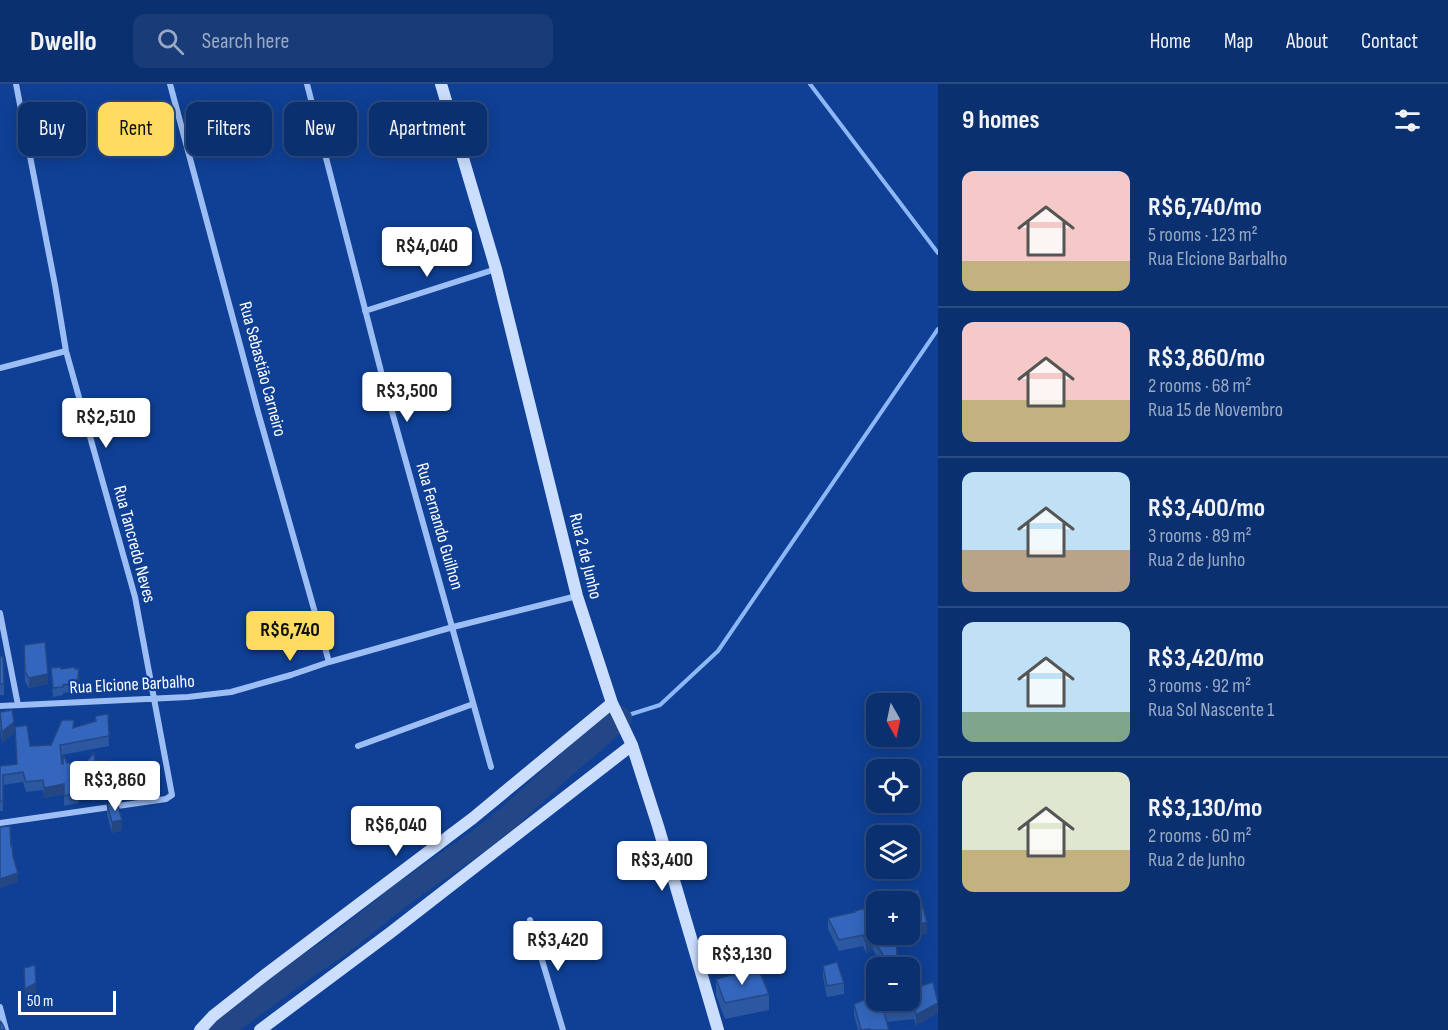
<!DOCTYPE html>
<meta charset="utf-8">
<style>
body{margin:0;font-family:"Sofia Sans Condensed",sans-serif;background:#193c78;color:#f1f3f6;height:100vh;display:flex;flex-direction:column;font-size:22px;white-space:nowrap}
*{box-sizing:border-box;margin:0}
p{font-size:20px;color:#9aa9c3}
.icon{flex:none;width:33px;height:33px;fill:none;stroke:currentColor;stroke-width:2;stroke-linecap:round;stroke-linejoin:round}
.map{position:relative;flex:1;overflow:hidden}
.sheet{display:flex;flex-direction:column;background:#0b3070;width:510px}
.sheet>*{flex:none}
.banner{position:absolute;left:18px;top:18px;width:570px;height:54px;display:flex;gap:12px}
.needle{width:39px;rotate:171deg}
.fabs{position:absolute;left:866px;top:609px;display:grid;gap:12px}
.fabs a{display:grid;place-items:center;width:54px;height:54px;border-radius:12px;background:#0b3070;box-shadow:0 3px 15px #0003,0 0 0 2px #2b4b83;font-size:30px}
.scale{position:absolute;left:18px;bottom:15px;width:98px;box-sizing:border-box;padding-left:6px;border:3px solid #fff;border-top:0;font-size:16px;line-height:21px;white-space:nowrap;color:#fff;-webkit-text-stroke:4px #0f4095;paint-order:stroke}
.price{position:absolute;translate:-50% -51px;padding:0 14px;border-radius:6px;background:#fff;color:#222;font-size:20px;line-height:39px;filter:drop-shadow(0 2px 3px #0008)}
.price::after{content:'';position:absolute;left:50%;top:36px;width:18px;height:14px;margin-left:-9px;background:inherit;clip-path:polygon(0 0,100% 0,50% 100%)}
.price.active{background:#ffdc60;color:#111}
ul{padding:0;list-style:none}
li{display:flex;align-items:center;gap:18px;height:150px;padding:0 24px}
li+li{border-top:2px solid #2b4b83}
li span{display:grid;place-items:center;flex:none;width:168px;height:120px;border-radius:12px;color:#555}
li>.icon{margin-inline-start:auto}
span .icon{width:72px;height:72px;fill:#fffc;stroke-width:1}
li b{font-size:26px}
h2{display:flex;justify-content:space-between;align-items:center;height:72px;padding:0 24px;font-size:26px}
.tag{padding:0 21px;border-radius:12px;background:#0b3070;box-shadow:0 3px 15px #0003,0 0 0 2px #2b4b83;font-size:21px;line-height:54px}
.tag.active{background:#ffdc60;color:#111}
header{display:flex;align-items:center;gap:36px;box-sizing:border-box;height:84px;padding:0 30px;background:#0b3070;border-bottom:2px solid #2b4b83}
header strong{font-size:28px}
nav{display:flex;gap:33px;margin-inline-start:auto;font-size:21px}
.search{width:420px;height:54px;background:#193c78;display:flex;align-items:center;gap:15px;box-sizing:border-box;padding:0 21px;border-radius:12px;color:#9aa9c3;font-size:22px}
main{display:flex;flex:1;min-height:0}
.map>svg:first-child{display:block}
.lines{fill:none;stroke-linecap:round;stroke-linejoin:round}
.stream{stroke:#8eb7f8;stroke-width:4}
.river{stroke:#234686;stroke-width:24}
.street{stroke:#9dbef4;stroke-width:6}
.secondary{stroke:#ccdefd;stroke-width:12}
.wall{fill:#2c58a2}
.shaded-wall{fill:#244784}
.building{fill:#3366bc;stroke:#244784;stroke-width:1.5}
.labels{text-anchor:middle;stroke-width:4.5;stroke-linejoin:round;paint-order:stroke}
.street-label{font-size:18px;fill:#fff;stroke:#0f4095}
</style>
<header>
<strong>Dwello</strong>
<div class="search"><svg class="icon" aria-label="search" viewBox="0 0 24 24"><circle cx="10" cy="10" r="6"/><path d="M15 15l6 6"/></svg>Search here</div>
<nav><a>Home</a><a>Map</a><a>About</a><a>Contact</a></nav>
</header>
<main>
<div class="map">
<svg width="938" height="946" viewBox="0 0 938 946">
<rect width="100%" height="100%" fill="#0f4095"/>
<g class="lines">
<path class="stream" d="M 810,0 L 938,169
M 622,633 L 660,621 L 718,567 L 938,245"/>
<path class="river" d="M 220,946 L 297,889 L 340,860 L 400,812 L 480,756 L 509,733 L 560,686 L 620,634"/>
<path class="street" d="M 170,0 L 258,328 L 329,578
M 307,0 L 384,299 L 491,683
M 365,227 L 496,185
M 0,284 L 66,267
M 0,529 L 18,621
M 0,622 L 188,613 L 231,608 L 291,591 L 329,578 L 453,543 L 577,512
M 358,662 L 473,620
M 0,739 L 166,715 L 172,711 L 135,513 L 66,267 L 55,201 L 16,0
M 530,836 L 563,946
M 0,923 L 6,946"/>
<path class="secondary" d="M 441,0 L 496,185 L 577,512 L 612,619 L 632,661 L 658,742 L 718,946
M 200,946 L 213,932 L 265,891 L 473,734 L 612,619
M 260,946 L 390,849 L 632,661"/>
</g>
<path class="wall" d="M 24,572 L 48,600 L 29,604 L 25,598 Z
M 0,573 L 4,600 L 4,611 L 0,611 Z
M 51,584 L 61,585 L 79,593 L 77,607 L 63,609 L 63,611 L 53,613 Z
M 0,628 L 14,649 L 2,659 L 0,644 Z
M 108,630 L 109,662 L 61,671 L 62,680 L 95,677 L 107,683 L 107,693 L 75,699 L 79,709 L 79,719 L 64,722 L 64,710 L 44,714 L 43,706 L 26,708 L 23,698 L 3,701 L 3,727 L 0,727 L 0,682 L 16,680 L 30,662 L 51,661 L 74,644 L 96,637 Z
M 107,720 L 122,746 L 112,749 L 107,731 Z
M 918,806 L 927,838 L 927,849 L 914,854 L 912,848 L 909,849 L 909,818 L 884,818 L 884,816 L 903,813 L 903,808 Z
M 828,834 L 876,850 L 903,850 L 896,853 L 897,883 L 895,884 L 884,884 L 873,866 L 866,869 L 863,862 L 839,867 L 828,845 Z
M 823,882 L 844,899 L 844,910 L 827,913 L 823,893 Z
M 716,895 L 769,910 L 769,926 L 725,935 L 716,911 Z
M 933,898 L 916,942 L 914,935 L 887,938 L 889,946 L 858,946 L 854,931 L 854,920 L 871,918 Z"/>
<path class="shaded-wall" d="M 48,590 L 48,600 L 29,604 L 29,594 Z
M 14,638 L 14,649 L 2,659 L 2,648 Z
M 64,700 L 64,710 L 44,714 L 44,704 Z
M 122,736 L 122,746 L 112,749 L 112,738 Z
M 18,789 L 18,798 L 0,804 L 0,795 Z
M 912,837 L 912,848 L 909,849 L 909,838 Z
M 927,838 L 927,849 L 914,854 L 914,843 Z
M 873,855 L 873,866 L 866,869 L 866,858 Z
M 897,872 L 897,883 L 886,884 L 886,876 Z
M 36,899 L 36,910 L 25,916 L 25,905 Z
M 938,919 L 938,929 L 916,942 L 916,931 Z"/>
<path class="building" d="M 45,558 L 48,590 L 29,594 L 25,588 L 24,561 Z
M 3,572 L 4,600 L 0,600 L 0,573 Z
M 61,583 L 61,585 L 75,583 L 75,585 L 79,585 L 77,599 L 63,601 L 63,603 L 53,604 L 51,584 Z
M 12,626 L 14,638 L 2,648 L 0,628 Z
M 108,630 L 109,652 L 60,661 L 62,680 L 63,680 L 63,672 L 64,672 L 67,679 L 86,678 L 94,669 L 95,677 L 106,676 L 107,683 L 71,690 L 79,709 L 64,712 L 64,700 L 44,704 L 43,696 L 26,698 L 23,688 L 3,691 L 3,717 L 0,717 L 0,682 L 17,680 L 15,643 L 27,641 L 30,662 L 51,661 L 62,636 L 74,636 L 73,644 L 96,637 L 95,632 Z
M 117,718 L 122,736 L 112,738 L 107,720 Z
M 10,742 L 11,762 L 12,761 L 13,772 L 18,789 L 0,795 L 0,743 Z
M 918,806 L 927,838 L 914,843 L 912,837 L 909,838 L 909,818 L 884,818 L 884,816 L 905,813 L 903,808 Z
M 876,821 L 876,850 L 896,850 L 897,872 L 886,876 L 873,855 L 866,858 L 863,851 L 839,856 L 828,834 L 855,828 L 855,827 L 865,824 L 865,825 Z
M 837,878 L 844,899 L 827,902 L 823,882 Z
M 35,881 L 36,899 L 25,905 L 24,884 Z
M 758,884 L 769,910 L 725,919 L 716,895 Z
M 933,898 L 938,919 L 916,931 L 914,924 L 884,928 L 889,946 L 871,946 L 870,945 L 861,946 L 854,920 L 869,914 L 871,918 L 876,916 L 909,916 L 909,906 Z
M 1,938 L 3,941 L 5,946 L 0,946 L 0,939 Z"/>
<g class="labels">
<g class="street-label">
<text transform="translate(263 285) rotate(75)" y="6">Rua Sebastião Carneiro</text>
<text transform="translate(440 442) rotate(74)" y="6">Rua Fernando Guilhon</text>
<text transform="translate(135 460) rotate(75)" y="6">Rua Tancredo Neves</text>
<text transform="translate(586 472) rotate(76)" y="6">Rua 2 de Junho</text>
<text transform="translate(132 600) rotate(-3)" y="6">Rua Elcione Barbalho</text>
</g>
</g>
</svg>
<div class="fabs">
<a><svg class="needle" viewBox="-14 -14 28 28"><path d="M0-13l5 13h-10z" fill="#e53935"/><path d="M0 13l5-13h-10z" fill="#9aa9c3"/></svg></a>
<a><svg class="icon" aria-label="locate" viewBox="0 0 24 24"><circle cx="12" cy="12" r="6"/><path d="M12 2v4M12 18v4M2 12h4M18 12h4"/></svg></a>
<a><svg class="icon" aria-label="layers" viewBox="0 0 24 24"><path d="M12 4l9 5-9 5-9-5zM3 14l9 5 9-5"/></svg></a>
<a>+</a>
<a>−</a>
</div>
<div class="scale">50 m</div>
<b class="price" style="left:427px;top:194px">R$4,040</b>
<b class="price" style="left:407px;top:339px">R$3,500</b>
<b class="price" style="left:106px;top:365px">R$2,510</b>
<b class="price active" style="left:290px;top:578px">R$6,740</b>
<b class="price" style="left:115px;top:728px">R$3,860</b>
<b class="price" style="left:396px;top:773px">R$6,040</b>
<b class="price" style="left:662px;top:808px">R$3,400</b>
<b class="price" style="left:558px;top:888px">R$3,420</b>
<b class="price" style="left:742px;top:902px">R$3,130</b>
<div class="banner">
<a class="tag">Buy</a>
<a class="tag active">Rent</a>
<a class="tag">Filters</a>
<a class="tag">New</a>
<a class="tag">Apartment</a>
</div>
</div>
<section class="sheet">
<h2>9 homes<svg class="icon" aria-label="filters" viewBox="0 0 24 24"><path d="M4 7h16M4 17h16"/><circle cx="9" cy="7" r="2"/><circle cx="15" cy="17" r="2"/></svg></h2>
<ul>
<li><span style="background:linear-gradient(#f6c9c9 75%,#c2b280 0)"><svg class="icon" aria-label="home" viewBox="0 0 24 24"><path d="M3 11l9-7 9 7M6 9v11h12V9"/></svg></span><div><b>R$6,740/mo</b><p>5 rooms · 123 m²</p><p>Rua Elcione Barbalho</p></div></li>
<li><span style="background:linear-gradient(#f6c9c9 65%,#c2b280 0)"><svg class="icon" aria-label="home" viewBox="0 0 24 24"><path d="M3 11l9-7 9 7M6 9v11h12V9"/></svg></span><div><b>R$3,860/mo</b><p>2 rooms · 68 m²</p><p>Rua 15 de Novembro</p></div></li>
<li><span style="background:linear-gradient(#bfe0f5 65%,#b9a48a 0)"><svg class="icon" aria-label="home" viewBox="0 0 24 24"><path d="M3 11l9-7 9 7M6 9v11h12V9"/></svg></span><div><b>R$3,400/mo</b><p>3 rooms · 89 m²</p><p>Rua 2 de Junho</p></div></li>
<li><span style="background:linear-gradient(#bfe0f5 75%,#7fa58c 0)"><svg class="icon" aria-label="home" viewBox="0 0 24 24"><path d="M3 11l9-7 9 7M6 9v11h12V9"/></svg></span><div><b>R$3,420/mo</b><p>3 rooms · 92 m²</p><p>Rua Sol Nascente 1</p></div></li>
<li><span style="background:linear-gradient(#dfe7d0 65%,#c2b280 0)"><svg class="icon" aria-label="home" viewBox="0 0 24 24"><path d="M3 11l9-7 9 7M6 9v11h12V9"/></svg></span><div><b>R$3,130/mo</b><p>2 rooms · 60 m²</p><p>Rua 2 de Junho</p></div></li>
</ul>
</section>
</main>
